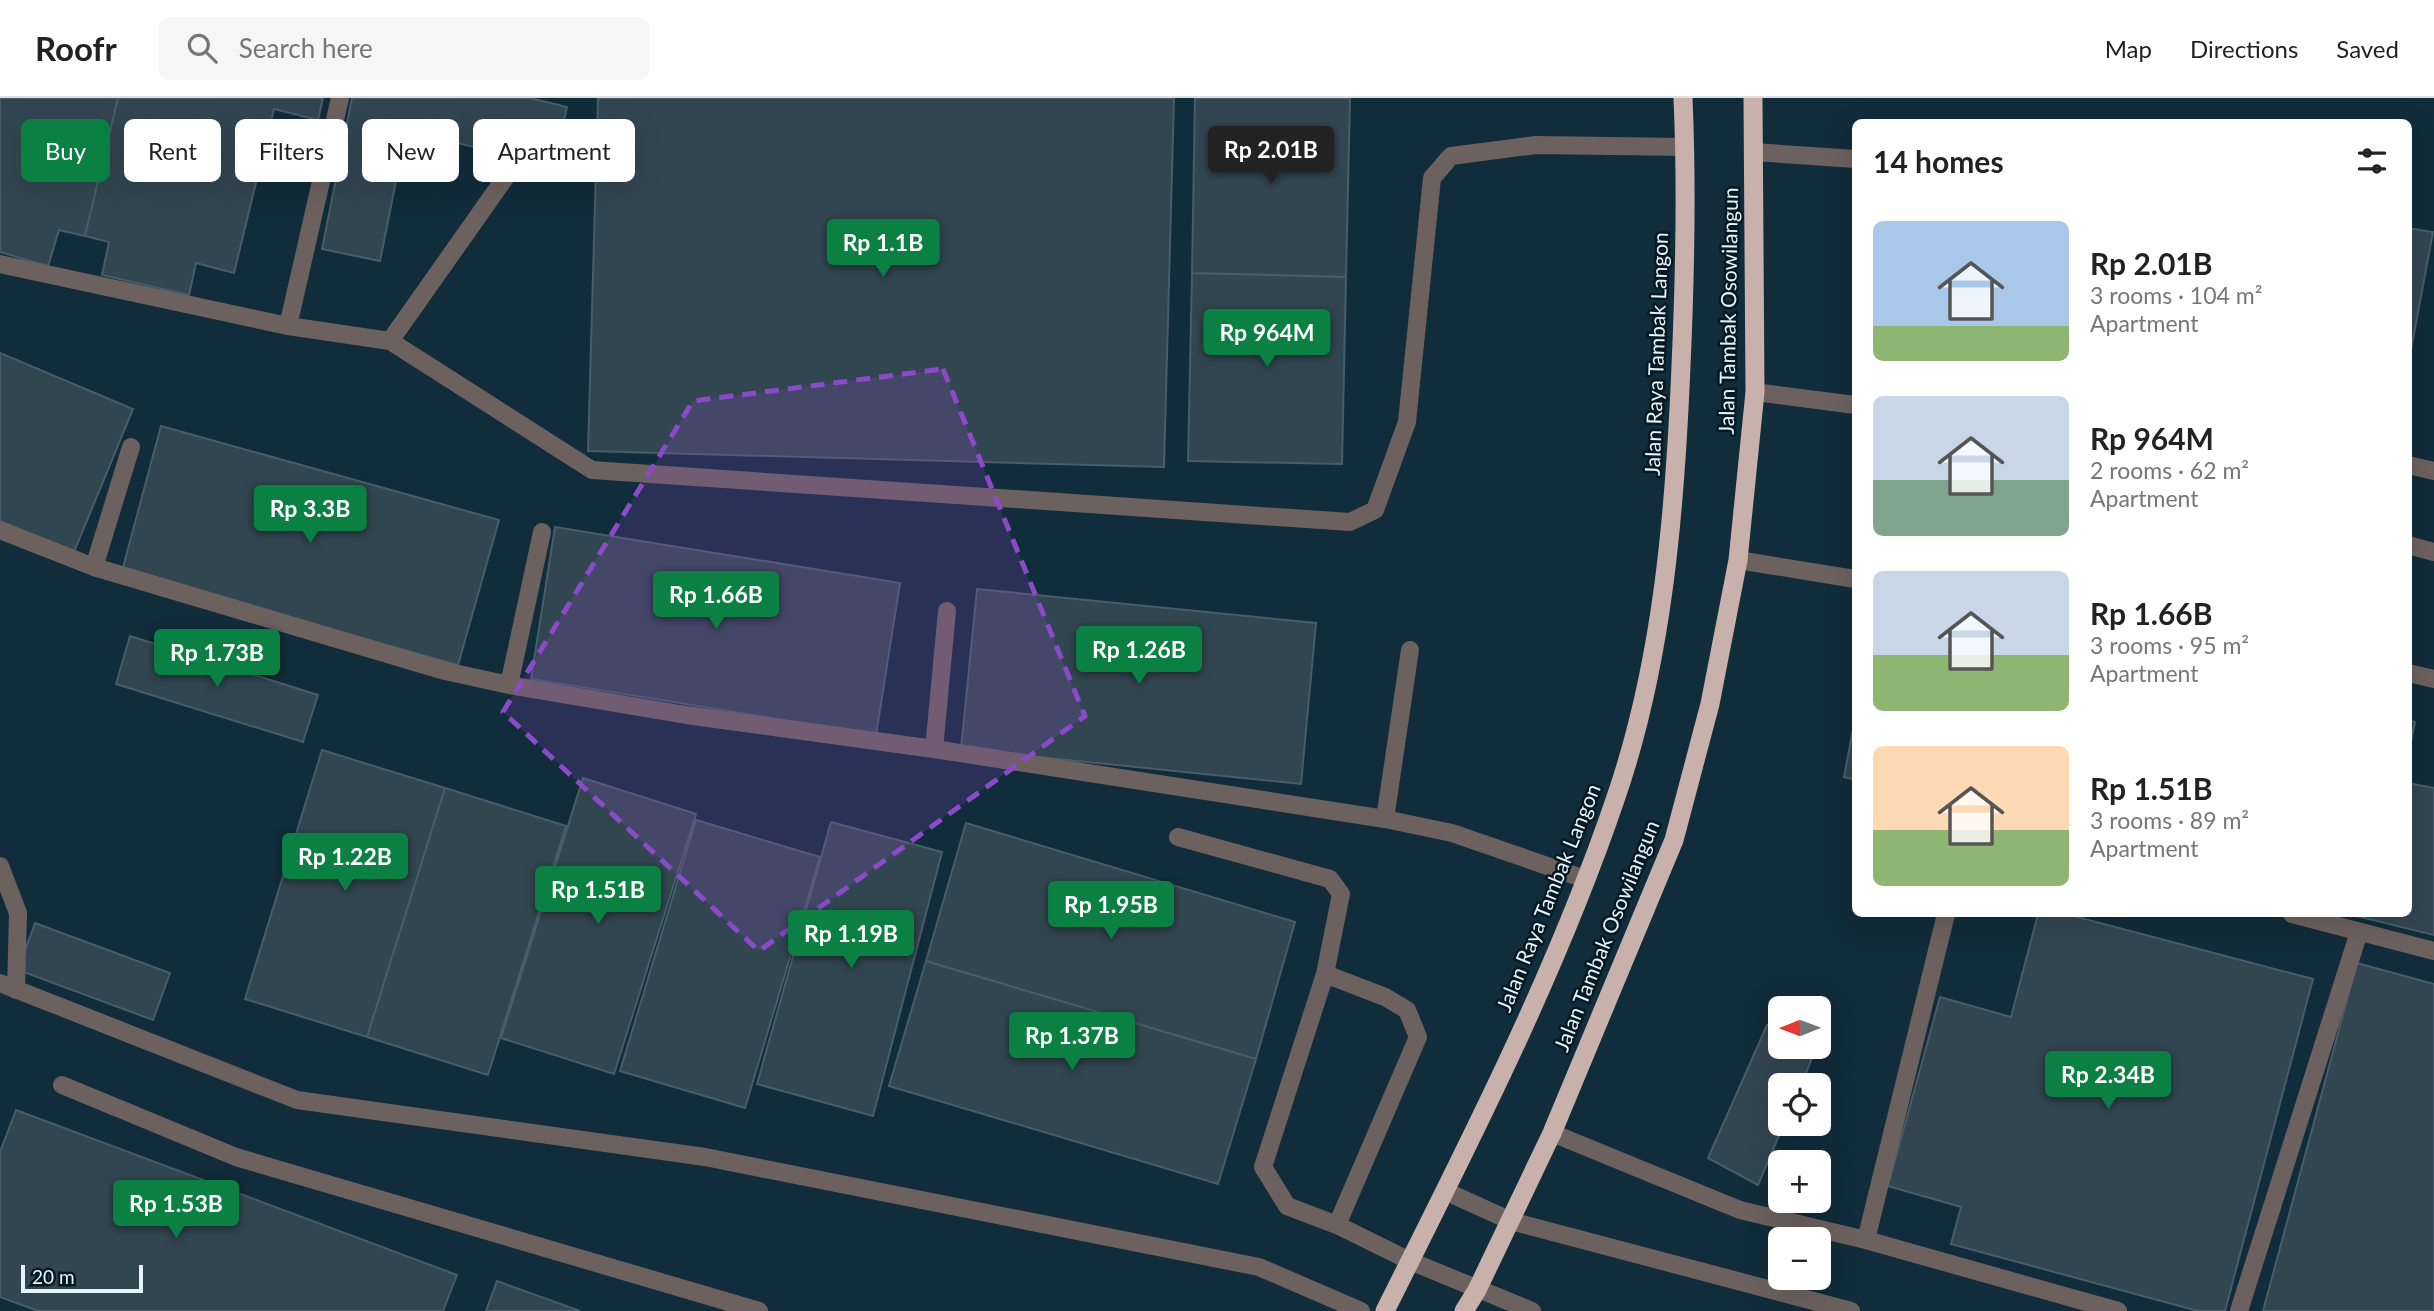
<!DOCTYPE html>
<meta charset="utf-8">
<style>
body{margin:0;font-family:Lato,sans-serif;background:#f6f6f6;color:#222;height:100vh;display:flex;flex-direction:column;font-size:26px;white-space:nowrap}
*{box-sizing:border-box;margin:0}
p{font-size:23px;color:#767676}
.icon{flex:none;width:38px;height:38px;fill:none;stroke:currentColor;stroke-width:2;stroke-linecap:round;stroke-linejoin:round}
.map{position:relative;flex:1;overflow:hidden}
.details{position:absolute;left:1852px;top:21px;width:560px;height:798px;display:flex;flex-direction:column;background:#fff;border-radius:10px;box-shadow:0 7px 28px #0002}
.details>*{flex:none}
.hud{position:absolute;left:21px;top:21px;width:665px;height:63px;display:flex;gap:14px}
.needle{width:46px;rotate:269deg}
.fabs{position:absolute;left:1768px;top:898px;display:grid;gap:14px}
.fabs a{display:grid;place-items:center;width:63px;height:63px;border-radius:10px;background:#fff;box-shadow:0 7px 28px #0002;font-size:35px}
.scale{position:absolute;left:21px;bottom:18px;width:122px;box-sizing:border-box;padding-left:7px;border:4px solid #e8f4fb;border-top:0;font-size:19px;line-height:24px;white-space:nowrap;color:#e8f4fb;-webkit-text-stroke:5px #061923;paint-order:stroke}
.price{position:absolute;translate:-50% -60px;padding:0 16px;border-radius:7px;background:#0b8043;color:#fff;font-size:23px;line-height:46px;filter:drop-shadow(0 2px 4px #0008)}
.price::after{content:'';position:absolute;left:50%;top:42px;width:21px;height:16px;margin-left:-10px;background:inherit;clip-path:polygon(0 0,100% 0,50% 100%)}
.price.current{background:#222;color:#fff}
ul{padding:0;list-style:none}
li{display:flex;align-items:center;gap:21px;height:175px;padding:0 21px}
li span{display:grid;place-items:center;flex:none;width:196px;height:140px;border-radius:10px;color:#555}
li>.icon{margin-inline-start:auto}
span .icon{width:84px;height:84px;fill:#fffc;stroke-width:1}
li b{font-size:30px}
h2{display:flex;justify-content:space-between;align-items:center;height:84px;padding:0 21px;font-size:30px}
.chip{padding:0 24px;border-radius:10px;background:#fff;box-shadow:0 7px 28px #0002;font-size:24px;line-height:63px}
.chip.current{background:#0b8043;color:#fff}
header{display:flex;align-items:center;gap:42px;box-sizing:border-box;height:98px;padding:0 35px;background:#fff;border-bottom:2px solid #e0e0e0}
header strong{font-size:33px}
nav{display:flex;gap:38px;margin-inline-start:auto;font-size:24px}
.search{width:490px;height:63px;background:#f6f6f6;display:flex;align-items:center;gap:18px;box-sizing:border-box;padding:0 24px;border-radius:10px;color:#767676;font-size:26px}
.map>svg:first-child{display:block}
.built{fill:#112c3a;fill-rule:evenodd}
.building{fill:#324651;stroke:#485d69;stroke-width:2}
.lines{fill:none;stroke-linecap:round;stroke-linejoin:round}
.service{stroke:#6c615f;stroke-width:18}
.trunk{stroke:#c8b0ab;stroke-width:19}
.marked{fill:#8b4ac8;fill-opacity:0.2;stroke:#8b4ac8;stroke-width:5;stroke-dasharray:14 9;stroke-linejoin:round}
.labels{text-anchor:middle;stroke-width:5;stroke-linejoin:round;paint-order:stroke}
.street-label{font-size:21px;fill:#e8f4fb;stroke:#061923}
</style>
<header>
<strong>Roofr</strong>
<div class="search"><svg class="icon" aria-label="search" viewBox="0 0 24 24"><circle cx="10" cy="10" r="6"/><path d="M15 15l6 6"/></svg>Search here</div>
<nav><a>Map</a><a>Directions</a><a>Saved</a></nav>
</header>
<div class="map">
<svg width="2434" height="1213" viewBox="0 0 2434 1213">
<rect width="100%" height="100%" fill="#0f232d"/>
<path class="built" d="M 0,0 L 2434,0 L 2434,1213 L 0,1213 ZM 1855,24 L 2408,24 L 2408,816 L 1855,816 ZM 1780,910 L 1818,910 L 1818,948 L 1780,948 ZM 1780,987 L 1818,987 L 1818,1026 L 1780,1026 ZM 1780,1064 L 1818,1064 L 1818,1102 L 1780,1102 ZM 1780,1141 L 1818,1141 L 1818,1180 L 1780,1180 Z"/>
<path class="building" d="M 0,0 L 118,0 L 85,138 L 59,132 L 48,168 L 0,154 Z
M 118,0 L 323,0 L 318,22 L 274,11 L 234,175 L 196,165 L 189,197 L 102,177 L 109,144 L 85,138 Z
M 352,0 L 530,0 L 567,9 L 554,68 L 406,33 L 380,163 L 322,151 Z
M 598,0 L 1174,0 L 1164,369 L 588,353 Z
M 1195,0 L 1350,0 L 1346,179 L 1192,175 Z
M 2408,130 L 2433,134 L 2408,268 Z
M 1192,175 L 1346,179 L 1342,366 L 1188,363 Z
M 0,255 L 133,311 L 74,454 L 0,423 Z
M 161,328 L 499,422 L 458,567 L 122,473 Z
M 555,429 L 900,485 L 876,637 L 531,581 Z
M 977,491 L 1316,525 L 1301,686 L 961,651 Z
M 130,538 L 318,597 L 303,644 L 116,586 Z
M 1855,620 L 1855,682 L 1844,679 Z
M 2408,622 L 2415,624 L 2408,659 Z
M 322,652 L 445,690 L 367,939 L 245,901 Z
M 583,680 L 696,716 L 614,976 L 501,940 Z
M 2408,685 L 2434,690 L 2434,837 L 2348,816 L 2408,816 Z
M 445,690 L 566,728 L 488,977 L 367,939 Z
M 696,722 L 820,759 L 745,1010 L 620,973 Z
M 831,724 L 942,754 L 873,1018 L 757,986 Z
M 966,725 L 1295,824 L 1256,961 L 926,863 Z
M 2038,816 L 2066,816 L 2313,881 L 2225,1213 L 2198,1213 L 1951,1146 L 1961,1109 L 1888,1088 L 1940,899 L 2011,919 Z
M 35,825 L 170,875 L 153,922 L 18,872 Z
M 926,863 L 1256,961 L 1218,1086 L 889,988 Z
M 2357,865 L 2434,886 L 2434,1213 L 2263,1213 Z
M 1767,927 L 1780,932 L 1780,948 L 1817,948 L 1801,987 L 1780,987 L 1780,1026 L 1784,1026 L 1758,1087 L 1708,1060 Z
M 16,1012 L 457,1177 L 443,1213 L 38,1213 L 0,1199 L 0,1054 Z
M 497,1183 L 580,1213 L 486,1213 Z"/>
<g class="lines">
<path class="service" d="M 1754,54 L 1855,61
M 0,166 L 288,228 L 390,243 L 592,372 L 1350,424 L 1375,412 L 1407,324 L 1432,80 L 1451,58 L 1536,47 L 1685,49
M 288,228 L 340,0
M 390,243 L 517,63
M 1755,294 L 1855,307
M 2408,367 L 2434,373
M 0,432 L 94,469 L 445,573 L 509,587 L 686,617 L 934,651 L 1385,721 L 1452,735 L 1585,781
M 2408,447 L 2434,454
M 1738,462 L 1855,481
M 94,469 L 131,349
M 2408,575 L 2434,581
M 509,587 L 542,434
M 934,651 L 947,513
M 1385,721 L 1410,552
M 1178,739 L 1330,781 L 1341,796 L 1325,876 L 1263,1069 L 1287,1108 L 1337,1127 L 1410,1163 L 1532,1213
M 0,768 L 18,815 L 16,892
M 2292,816 L 2434,853
M 1325,876 L 1385,899 L 1407,912 L 1418,939 L 1337,1127
M 0,885 L 297,1002 L 705,1059 L 1259,1169 L 1361,1213
M 62,987 L 236,1059 L 759,1213
M 1552,1035 L 1740,1112 L 1866,1142 L 2118,1213
M 1445,1093 L 1511,1123 L 1851,1213
M 1866,1142 L 1946,816
M 2239,1213 L 2359,834"/>
<path class="trunk" d="M 1385,1213 C 1468,1047 1555,878 1615,702 C 1663,564 1675,412 1681,268 C 1685,179 1687,89 1683,0
M 1464,1213 L 1477,1192 L 1552,1035 L 1674,742 L 1710,606 L 1738,462 L 1755,294 L 1753,0"/>
</g>
<path class="marked" d="M 943,271 L 1085,618 L 759,853 L 503,614 L 693,303 Z"/>
<g class="labels">
<g class="street-label">
<text transform="translate(1729 213) rotate(-89)" y="7">Jalan Tambak Osowilangun</text>
<text transform="translate(1657 256) rotate(-88)" y="7">Jalan Raya Tambak Langon</text>
<text transform="translate(1549 800) rotate(-68)" y="7">Jalan Raya Tambak Langon</text>
<text transform="translate(1607 838) rotate(-68)" y="7">Jalan Tambak Osowilangun</text>
</g>
</g>
</svg>
<div class="fabs">
<a><svg class="needle" viewBox="-14 -14 28 28"><path d="M0-13l5 13h-10z" fill="#e53935"/><path d="M0 13l5-13h-10z" fill="#767676"/></svg></a>
<a><svg class="icon" aria-label="locate" viewBox="0 0 24 24"><circle cx="12" cy="12" r="6"/><path d="M12 2v4M12 18v4M2 12h4M18 12h4"/></svg></a>
<a>+</a>
<a>−</a>
</div>
<div class="scale">20 m</div>
<b class="price current" style="left:1271px;top:88px">Rp 2.01B</b>
<b class="price" style="left:883px;top:181px">Rp 1.1B</b>
<b class="price" style="left:1267px;top:271px">Rp 964M</b>
<b class="price" style="left:310px;top:447px">Rp 3.3B</b>
<b class="price" style="left:716px;top:533px">Rp 1.66B</b>
<b class="price" style="left:1139px;top:588px">Rp 1.26B</b>
<b class="price" style="left:217px;top:591px">Rp 1.73B</b>
<b class="price" style="left:345px;top:795px">Rp 1.22B</b>
<b class="price" style="left:598px;top:828px">Rp 1.51B</b>
<b class="price" style="left:1111px;top:843px">Rp 1.95B</b>
<b class="price" style="left:851px;top:872px">Rp 1.19B</b>
<b class="price" style="left:1072px;top:974px">Rp 1.37B</b>
<b class="price" style="left:2108px;top:1013px">Rp 2.34B</b>
<b class="price" style="left:176px;top:1142px">Rp 1.53B</b>
<div class="hud">
<a class="chip current">Buy</a>
<a class="chip">Rent</a>
<a class="chip">Filters</a>
<a class="chip">New</a>
<a class="chip">Apartment</a>
</div>
<section class="details">
<h2>14 homes<svg class="icon" aria-label="filters" viewBox="0 0 24 24"><path d="M4 7h16M4 17h16"/><circle cx="9" cy="7" r="2"/><circle cx="15" cy="17" r="2"/></svg></h2>
<ul>
<li><span style="background:linear-gradient(#a9c7e8 75%,#8fb573 0)"><svg class="icon" aria-label="home" viewBox="0 0 24 24"><path d="M3 11l9-7 9 7M6 9v11h12V9"/></svg></span><div><b>Rp 2.01B</b><p>3 rooms · 104 m²</p><p>Apartment</p></div></li>
<li><span style="background:linear-gradient(#c9d6e8 60%,#7fa58c 0)"><svg class="icon" aria-label="home" viewBox="0 0 24 24"><path d="M3 11l9-7 9 7M6 9v11h12V9"/></svg></span><div><b>Rp 964M</b><p>2 rooms · 62 m²</p><p>Apartment</p></div></li>
<li><span style="background:linear-gradient(#c9d6e8 60%,#8fb573 0)"><svg class="icon" aria-label="home" viewBox="0 0 24 24"><path d="M3 11l9-7 9 7M6 9v11h12V9"/></svg></span><div><b>Rp 1.66B</b><p>3 rooms · 95 m²</p><p>Apartment</p></div></li>
<li><span style="background:linear-gradient(#ffd9b3 60%,#8fb573 0)"><svg class="icon" aria-label="home" viewBox="0 0 24 24"><path d="M3 11l9-7 9 7M6 9v11h12V9"/></svg></span><div><b>Rp 1.51B</b><p>3 rooms · 89 m²</p><p>Apartment</p></div></li>
</ul>
</section>
</div>
